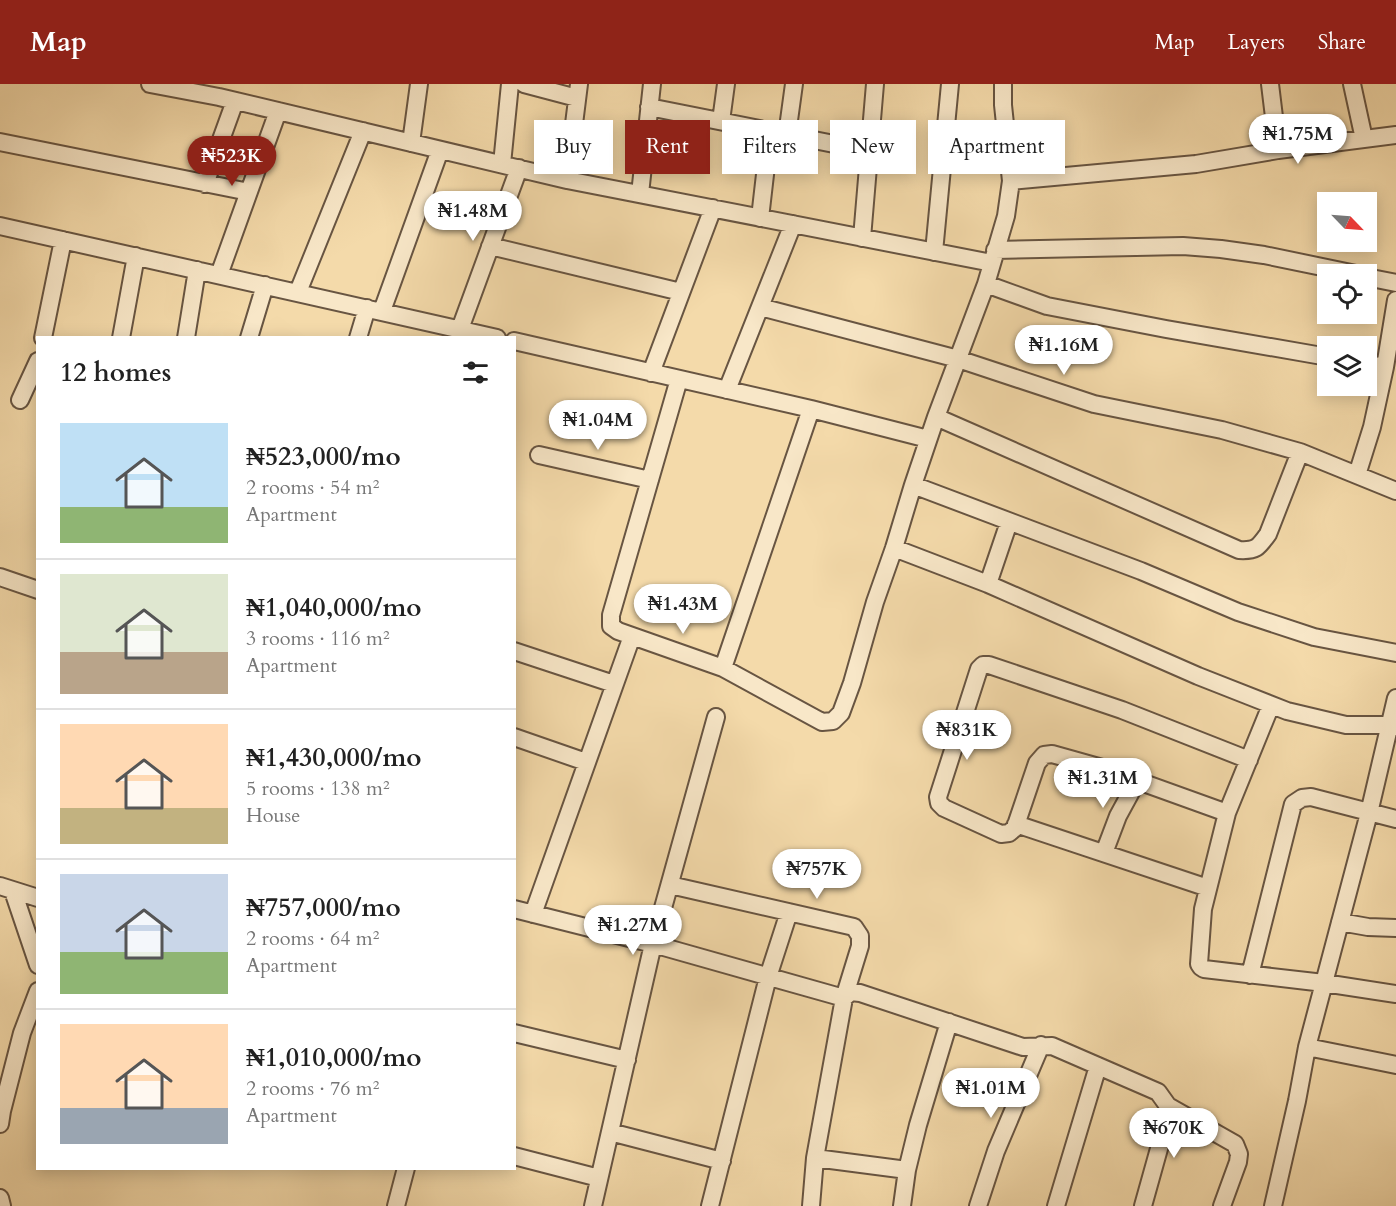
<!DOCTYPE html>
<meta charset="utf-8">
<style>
body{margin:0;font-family:Cardo,serif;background:#f2f2f2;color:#222;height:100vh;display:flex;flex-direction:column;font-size:22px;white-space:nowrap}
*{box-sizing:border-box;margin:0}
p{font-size:20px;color:#767676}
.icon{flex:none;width:33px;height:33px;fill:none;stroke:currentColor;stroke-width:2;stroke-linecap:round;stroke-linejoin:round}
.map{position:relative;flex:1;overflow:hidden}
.panel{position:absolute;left:36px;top:252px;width:480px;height:834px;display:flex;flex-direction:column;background:#fff;border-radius:0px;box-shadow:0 3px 15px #0003}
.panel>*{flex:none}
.guide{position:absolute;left:534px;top:36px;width:570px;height:54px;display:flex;gap:12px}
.needle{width:39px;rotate:115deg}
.buttons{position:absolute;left:1317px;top:108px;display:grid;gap:12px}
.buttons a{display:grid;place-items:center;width:60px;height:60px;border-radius:0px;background:#fff;box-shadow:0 3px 15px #0003;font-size:30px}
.price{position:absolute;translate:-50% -51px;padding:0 14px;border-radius:21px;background:#fff;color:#222;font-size:20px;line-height:39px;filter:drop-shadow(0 2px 3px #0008)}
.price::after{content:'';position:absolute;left:50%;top:36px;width:18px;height:14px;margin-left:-9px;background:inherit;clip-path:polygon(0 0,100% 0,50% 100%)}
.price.on{background:#8f2418;color:#fff}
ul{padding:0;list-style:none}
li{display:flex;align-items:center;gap:18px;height:150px;padding:0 24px}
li+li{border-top:2px solid #e0e0e0}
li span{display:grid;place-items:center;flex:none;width:168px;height:120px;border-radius:0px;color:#555}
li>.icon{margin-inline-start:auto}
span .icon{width:72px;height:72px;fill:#fffc;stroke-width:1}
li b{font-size:26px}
h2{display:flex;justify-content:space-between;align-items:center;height:72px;padding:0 24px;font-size:26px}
.tag{padding:0 21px;border-radius:0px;background:#fff;box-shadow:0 3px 15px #0003;font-size:21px;line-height:54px}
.tag.on{background:#8f2418;color:#fff}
header{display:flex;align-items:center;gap:36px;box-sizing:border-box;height:84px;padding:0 30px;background:#8f2418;color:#fff}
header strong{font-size:28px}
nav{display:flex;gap:33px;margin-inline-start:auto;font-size:21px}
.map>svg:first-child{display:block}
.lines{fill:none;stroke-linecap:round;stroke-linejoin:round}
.minor-casing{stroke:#685542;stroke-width:20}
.minor{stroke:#f8e7c8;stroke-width:16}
</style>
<header>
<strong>Map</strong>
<nav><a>Map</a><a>Layers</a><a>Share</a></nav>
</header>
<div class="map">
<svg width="1396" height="1122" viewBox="0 0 1396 1122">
<rect width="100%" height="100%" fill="#f4daaa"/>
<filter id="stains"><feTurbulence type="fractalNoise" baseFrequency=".00333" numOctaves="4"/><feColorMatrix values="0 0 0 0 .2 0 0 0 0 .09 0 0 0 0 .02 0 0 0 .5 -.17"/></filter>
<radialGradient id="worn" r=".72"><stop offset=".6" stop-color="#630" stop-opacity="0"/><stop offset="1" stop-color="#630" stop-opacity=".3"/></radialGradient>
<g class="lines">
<defs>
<path id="minor" d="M 150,0 L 219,13 L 567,96 L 992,179
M 524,0 L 577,14
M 1270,0 L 1278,66
M 1352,0 L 1364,55
M 649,23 L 869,67
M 721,37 L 726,0
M 787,51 L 794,0
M 0,58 L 249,108
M 411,59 L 419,0
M 502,80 L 510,0
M 567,96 L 579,0
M 1011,97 L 1196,80 L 1278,66 L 1396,51
M 205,100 L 235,17
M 640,110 L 652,0
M 760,134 L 770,47
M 0,142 L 497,254
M 862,154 L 875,0
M 490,162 L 681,208
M 995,166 L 1183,162 L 1221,165 L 1264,171 L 1356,190
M 934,168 L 950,0
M 219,191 L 278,27
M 1366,193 L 1396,199
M 986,200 L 1047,222 L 1166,245 L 1328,273
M 298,208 L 363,47
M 760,223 L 958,275 L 1094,320 L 1222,346 L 1300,368 L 1396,407
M 382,227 L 440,66
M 460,245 L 519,84
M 43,254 L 63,156
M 121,254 L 136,172
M 186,254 L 197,186
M 249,254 L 265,201
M 358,254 L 367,224
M 514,257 L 811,325 L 928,355
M 1366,280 L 1385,283
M 651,289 L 713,124
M 679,295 L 611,531 L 611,542 L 618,547 L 723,584 L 822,638 L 833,637 L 841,629 L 852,599 L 875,518 L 894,464 L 913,401 L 936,333 L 986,200 L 1006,132 L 1011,97 L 1003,21 L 1003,0
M 727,306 L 793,140
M 20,316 L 38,277
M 936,333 L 1239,466 C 1256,467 1258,464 1268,450 L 1300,368
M 539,371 L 650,396
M 1357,391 L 1372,343 L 1385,283 L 1396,216
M 913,401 L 1141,487 L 1238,528 L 1314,553 L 1396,569
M 894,464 L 988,500 L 1198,592 L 1287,627 L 1346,641 L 1390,641 L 1396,643
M 0,493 L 38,506
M 988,500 L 1009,438
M 514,567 L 614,600
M 723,584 L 811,325
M 1271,621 L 1227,729 L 1203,825 L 1199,880 L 1201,883 L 1204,885 L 1324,899 L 1396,910
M 514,653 L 586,678
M 1227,729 L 1102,684 L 1052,670 L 1044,671 L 1037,679 L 1015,744 L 1009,749 L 1001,750 L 944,724 L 939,719 L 938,713 L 979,585 L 983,581 L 989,581 L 1122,626 L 1249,676
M 1016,740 L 1208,804
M 1104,769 L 1118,732 L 1137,697
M 670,801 L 854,843 L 860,852 L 860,862 L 844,914 L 815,1074 L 811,1122
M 0,802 L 38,814
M 13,807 L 38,881
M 514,825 L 653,860 L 844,914
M 533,830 L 632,552
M 1340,838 L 1368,843 L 1396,844
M 1250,891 L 1293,720 L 1302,714 L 1311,713 L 1396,735
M 844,914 L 851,908 L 860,909 L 1023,963 L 1052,962 L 1158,1008 L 1168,1022 L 1235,1060 L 1239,1070 L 1238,1078 L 1222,1122
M 514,949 L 627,976
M 1307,963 L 1396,981
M 0,1040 L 2,1027 L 22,949 L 38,907
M 610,1048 L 722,1077
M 514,1072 L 599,1094
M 815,1074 L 907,1086
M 0,1114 L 2,1122
M 396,1122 L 406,1084
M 593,1122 L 653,860 L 716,633
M 710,1122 L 768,893 L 789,828
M 902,1122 L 907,1086 L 918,1041 L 949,938
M 978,1122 L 996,1067 L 1041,961
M 1056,1122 L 1098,982
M 1143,1122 L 1167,1036 L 1168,1022
M 1273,1122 L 1297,1017 L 1307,963 L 1369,729 L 1396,614"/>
</defs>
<use href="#minor" class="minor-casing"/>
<use href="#minor" class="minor"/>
</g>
<rect width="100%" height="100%" filter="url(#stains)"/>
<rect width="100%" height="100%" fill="url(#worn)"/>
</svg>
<div class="buttons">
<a><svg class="needle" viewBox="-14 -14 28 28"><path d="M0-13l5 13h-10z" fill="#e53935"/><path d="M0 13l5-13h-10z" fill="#767676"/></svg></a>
<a><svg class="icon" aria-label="locate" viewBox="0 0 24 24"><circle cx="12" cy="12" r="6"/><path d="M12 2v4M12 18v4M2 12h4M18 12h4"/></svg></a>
<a><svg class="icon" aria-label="layers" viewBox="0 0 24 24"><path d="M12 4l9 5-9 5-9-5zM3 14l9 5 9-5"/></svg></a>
</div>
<b class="price" style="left:1298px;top:81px">₦1.75M</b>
<b class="price on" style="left:232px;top:103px">₦523K</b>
<b class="price" style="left:473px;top:158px">₦1.48M</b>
<b class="price" style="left:1064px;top:292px">₦1.16M</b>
<b class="price" style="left:598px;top:367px">₦1.04M</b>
<b class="price" style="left:683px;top:551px">₦1.43M</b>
<b class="price" style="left:967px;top:677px">₦831K</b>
<b class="price" style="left:1103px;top:725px">₦1.31M</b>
<b class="price" style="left:817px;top:816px">₦757K</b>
<b class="price" style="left:633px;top:872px">₦1.27M</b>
<b class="price" style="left:991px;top:1035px">₦1.01M</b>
<b class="price" style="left:1174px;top:1075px">₦670K</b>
<div class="guide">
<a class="tag">Buy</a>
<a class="tag on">Rent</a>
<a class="tag">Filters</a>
<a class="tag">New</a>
<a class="tag">Apartment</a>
</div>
<section class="panel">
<h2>12 homes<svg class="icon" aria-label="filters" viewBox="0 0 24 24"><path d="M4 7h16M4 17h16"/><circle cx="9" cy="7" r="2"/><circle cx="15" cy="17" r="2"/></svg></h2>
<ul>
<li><span style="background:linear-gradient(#bfe0f5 70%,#8fb573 0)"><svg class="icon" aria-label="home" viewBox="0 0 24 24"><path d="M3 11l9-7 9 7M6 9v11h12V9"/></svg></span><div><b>₦523,000/mo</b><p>2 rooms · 54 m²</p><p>Apartment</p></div></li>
<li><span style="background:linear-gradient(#dfe7d0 65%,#b9a48a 0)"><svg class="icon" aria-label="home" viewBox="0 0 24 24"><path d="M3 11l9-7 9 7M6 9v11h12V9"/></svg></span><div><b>₦1,040,000/mo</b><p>3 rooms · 116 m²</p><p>Apartment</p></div></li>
<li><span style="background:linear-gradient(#ffd9b3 70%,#c2b280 0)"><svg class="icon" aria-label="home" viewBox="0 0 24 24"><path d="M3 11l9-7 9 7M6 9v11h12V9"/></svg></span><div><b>₦1,430,000/mo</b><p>5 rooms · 138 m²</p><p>House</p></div></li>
<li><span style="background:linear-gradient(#c9d6e8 65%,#8fb573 0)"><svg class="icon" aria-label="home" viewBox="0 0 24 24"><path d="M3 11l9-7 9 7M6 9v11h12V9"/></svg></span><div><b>₦757,000/mo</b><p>2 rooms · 64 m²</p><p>Apartment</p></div></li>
<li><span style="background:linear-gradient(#ffd9b3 70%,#9aa5b1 0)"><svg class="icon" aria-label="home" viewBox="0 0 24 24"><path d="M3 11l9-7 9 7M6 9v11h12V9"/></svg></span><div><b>₦1,010,000/mo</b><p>2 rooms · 76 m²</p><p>Apartment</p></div></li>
</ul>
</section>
</div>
